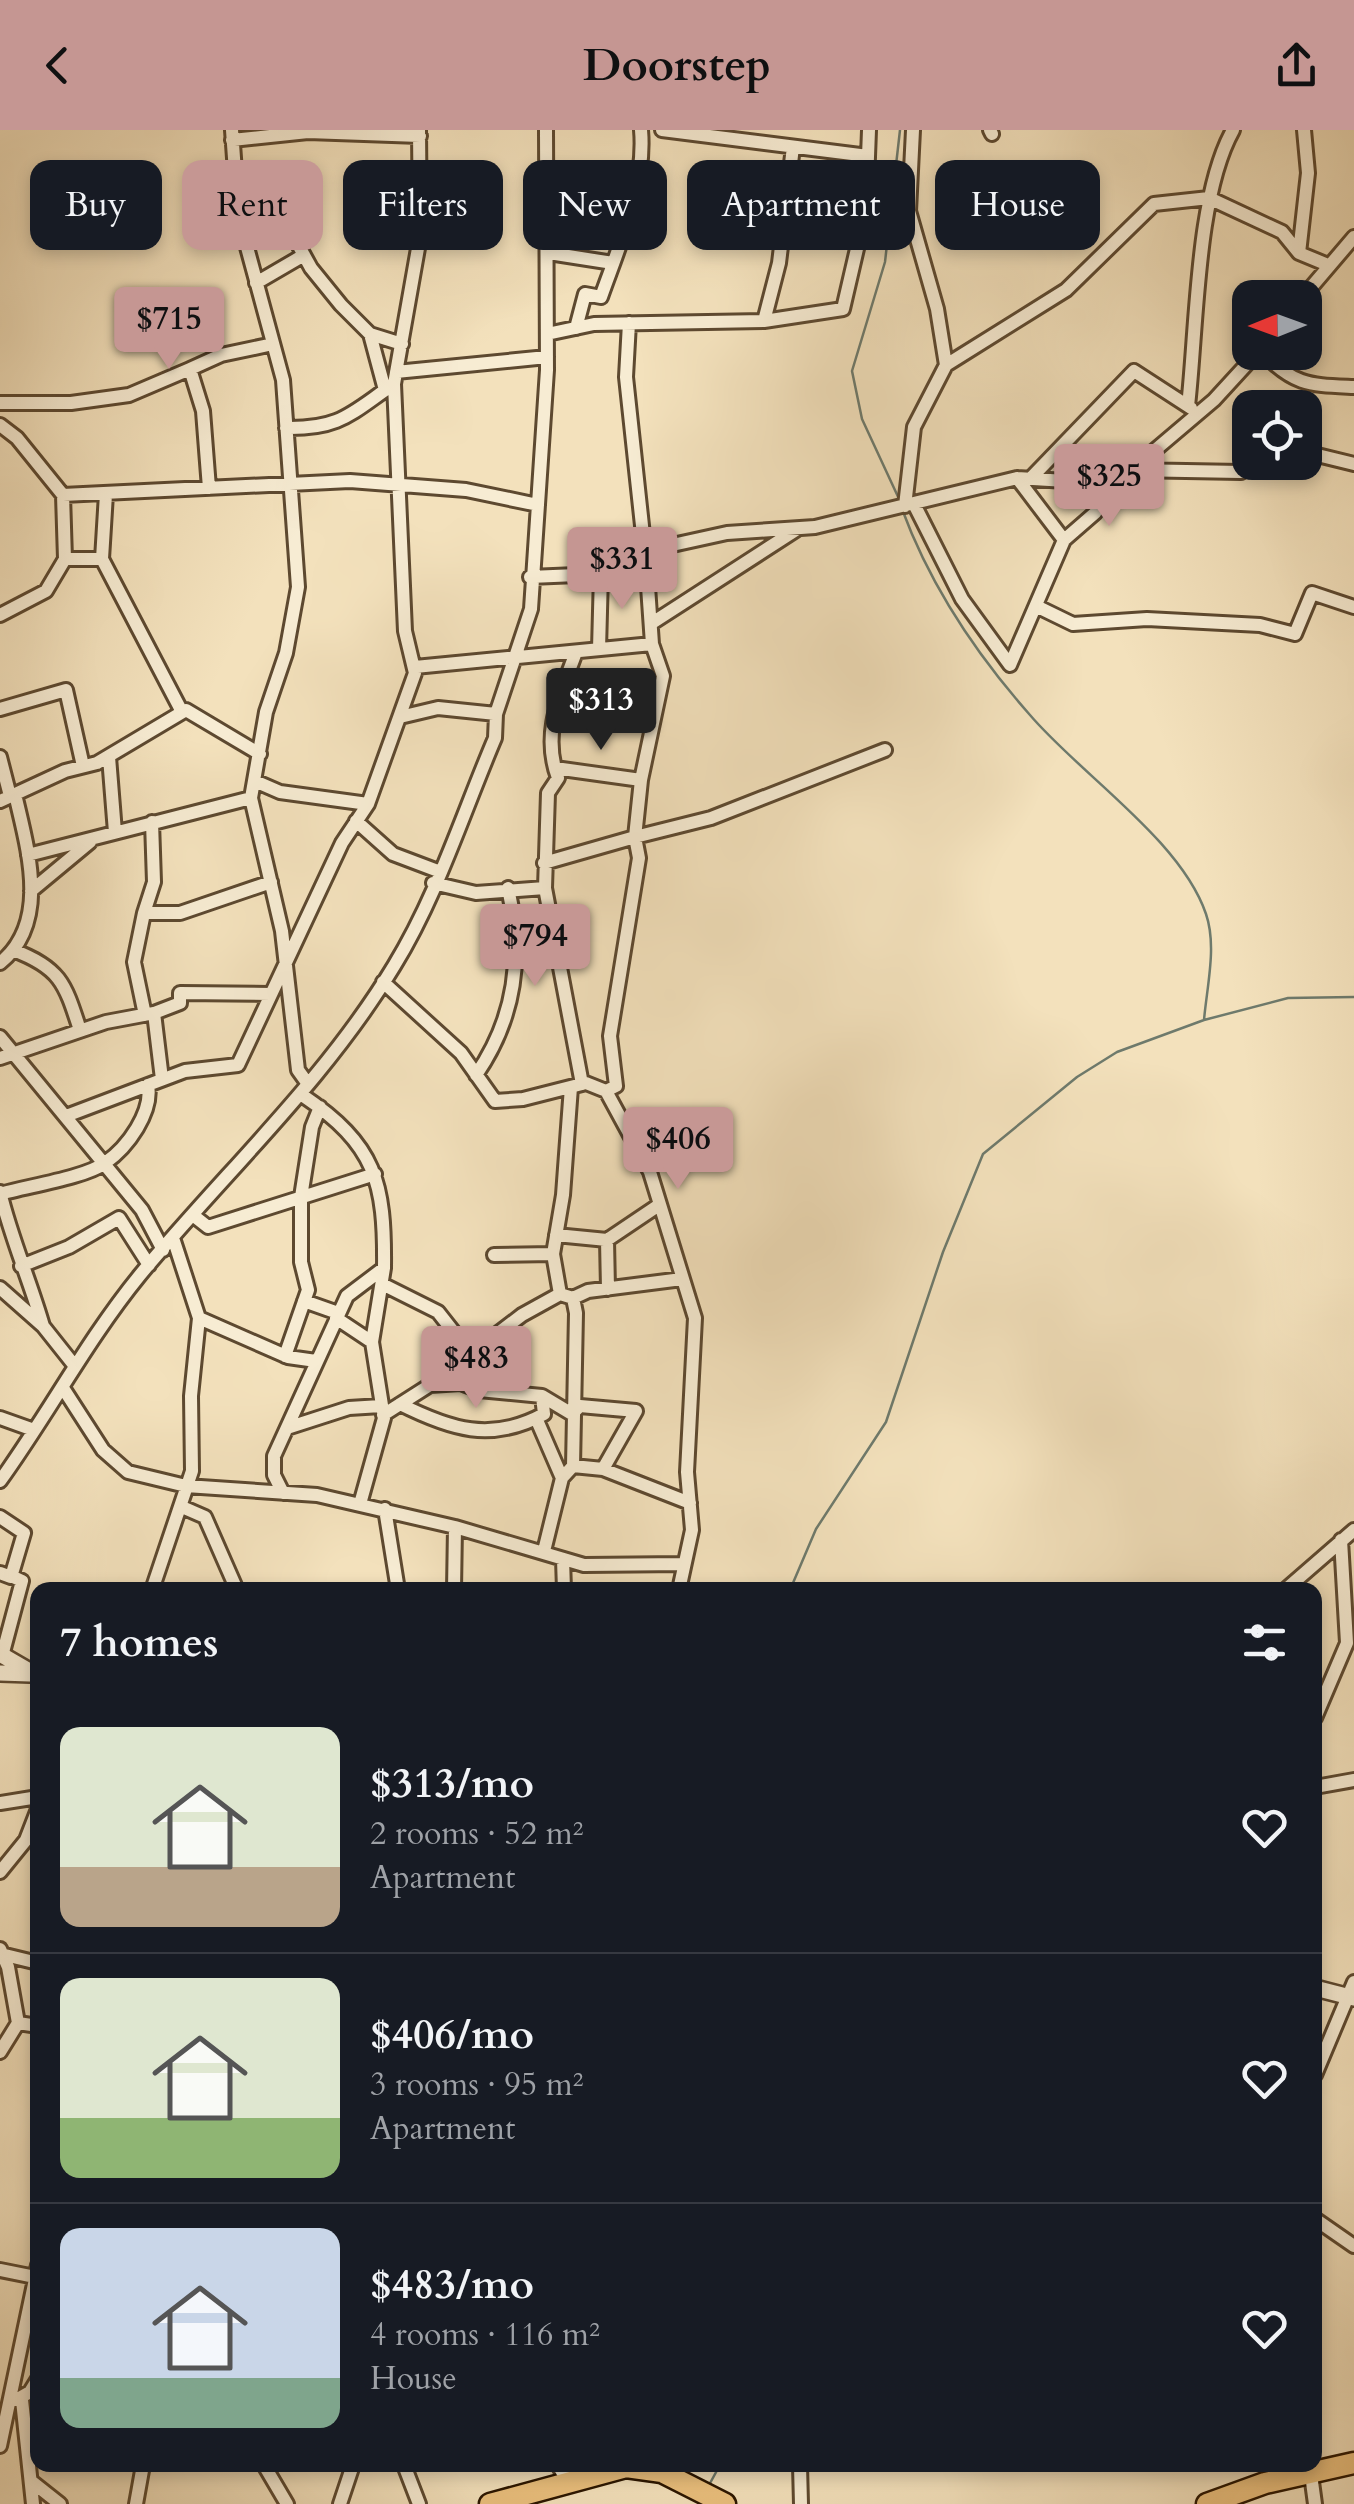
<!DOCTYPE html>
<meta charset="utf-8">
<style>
body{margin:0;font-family:Cardo,serif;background:#20242c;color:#f1f3f6;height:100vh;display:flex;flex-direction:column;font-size:38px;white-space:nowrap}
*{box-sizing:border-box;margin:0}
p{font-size:32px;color:#9ea1a6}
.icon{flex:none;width:55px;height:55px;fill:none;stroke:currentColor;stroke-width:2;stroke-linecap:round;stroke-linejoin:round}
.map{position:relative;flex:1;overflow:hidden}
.sheet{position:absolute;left:30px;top:1452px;width:1292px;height:890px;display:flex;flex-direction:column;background:#171b24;border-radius:20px;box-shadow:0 5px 15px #0003}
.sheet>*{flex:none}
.hud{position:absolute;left:30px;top:30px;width:1295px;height:90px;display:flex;gap:20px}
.needle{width:65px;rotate:269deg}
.tools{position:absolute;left:1232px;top:150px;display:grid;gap:20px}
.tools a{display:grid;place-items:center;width:90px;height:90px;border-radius:20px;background:#171b24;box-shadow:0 5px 15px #0003;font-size:50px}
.price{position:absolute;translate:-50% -85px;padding:0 22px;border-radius:10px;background:#c59692;color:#111;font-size:32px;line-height:65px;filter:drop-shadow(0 2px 5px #0008)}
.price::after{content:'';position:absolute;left:50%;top:60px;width:30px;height:22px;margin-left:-15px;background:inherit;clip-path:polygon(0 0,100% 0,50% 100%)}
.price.current{background:#222;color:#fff}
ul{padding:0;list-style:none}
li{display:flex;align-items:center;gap:30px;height:250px;padding:0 30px}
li+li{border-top:2px solid #363941}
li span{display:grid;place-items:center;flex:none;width:280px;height:200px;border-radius:20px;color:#555}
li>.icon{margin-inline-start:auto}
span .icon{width:120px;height:120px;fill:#fffc;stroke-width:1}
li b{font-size:42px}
h2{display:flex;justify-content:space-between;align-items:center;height:120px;padding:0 30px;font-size:42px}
.pill{padding:0 35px;border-radius:20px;background:#171b24;box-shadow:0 5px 15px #0003;font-size:35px;line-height:90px}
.pill.current{background:#c59692;color:#111}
header{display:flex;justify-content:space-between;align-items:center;height:130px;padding:0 30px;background:#c59692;color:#111;font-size:45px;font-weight:600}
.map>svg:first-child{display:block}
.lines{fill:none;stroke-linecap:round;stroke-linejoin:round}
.stream{stroke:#6e7a6c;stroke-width:2.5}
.minor-casing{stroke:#5d4930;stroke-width:18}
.tertiary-casing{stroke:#5d4930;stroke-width:20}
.primary-casing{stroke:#2b1601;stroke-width:25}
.minor{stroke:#f7ecd3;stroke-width:12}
.tertiary{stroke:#f7ecd3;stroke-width:15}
.primary{stroke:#eac07e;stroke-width:20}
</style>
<header><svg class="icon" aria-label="back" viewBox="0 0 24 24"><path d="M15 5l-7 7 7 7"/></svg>Doorstep<svg class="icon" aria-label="share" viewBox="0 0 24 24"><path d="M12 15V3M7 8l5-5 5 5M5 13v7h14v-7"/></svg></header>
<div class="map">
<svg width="1354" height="2374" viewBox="0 0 1354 2374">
<rect width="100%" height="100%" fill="#f3e1bc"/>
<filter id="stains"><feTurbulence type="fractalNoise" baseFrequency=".002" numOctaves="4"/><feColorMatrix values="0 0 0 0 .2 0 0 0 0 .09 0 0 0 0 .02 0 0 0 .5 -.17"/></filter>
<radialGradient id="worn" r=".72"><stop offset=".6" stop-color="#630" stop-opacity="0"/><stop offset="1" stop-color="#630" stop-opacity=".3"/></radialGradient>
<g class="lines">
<path class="stream" d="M 900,0 L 885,132 L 852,241 L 862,289 L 900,371
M 902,379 C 930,455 976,524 1030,585 C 1080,644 1181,710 1206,784 C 1217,816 1207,856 1204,890
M 790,1460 L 816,1399 L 886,1292 L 943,1122 L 983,1024 L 1077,947 L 1117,922 L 1204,890 L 1288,868 L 1354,867
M 709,2355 L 720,2335"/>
<defs>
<path id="minor" d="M 232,0 L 238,84 L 283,250 L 298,457 L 286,523 L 266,582 L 251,668 L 282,801 L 298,940 L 308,954
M 662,0 L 868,26
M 913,0 L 909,81 L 937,179 L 946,235
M 990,0 L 992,4
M 232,10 L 308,2 L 420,6
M 233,38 L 289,98 L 311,138 L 341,175 L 370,204 L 402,214
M 549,123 L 613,133
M 1299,123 L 1308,43 L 1304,0
M 256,153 L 304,125
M 1302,168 L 1354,107
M 764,191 L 779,133 L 793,17
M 629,193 L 626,247 L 647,442
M 576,198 L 585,164 L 601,167 C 619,116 646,55 641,0
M 370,204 L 385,260
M 547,204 L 594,194 L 764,191 L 843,179 L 866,80 L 869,0
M 1262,222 C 1294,256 1310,255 1354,257
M 396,242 L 547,227
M 0,273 L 71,273 L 129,265 L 190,239
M 1188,276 C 1197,198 1196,66 1233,0
M 0,295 L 17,308 L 63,365 L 350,351 L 466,360 L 538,375
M 286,298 C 341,299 351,283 394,254
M 1305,322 L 1354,334
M 1131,340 L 1241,342 L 1260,332
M 1030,349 L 1134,241 L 1191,278
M 209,358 L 203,281 L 190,239 L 221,225 L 273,214
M 63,365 L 65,429
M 914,374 L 962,469 L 1010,535 L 1064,410 L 1017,348
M 905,376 L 914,297 L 946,235 L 1066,160 L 1154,74 L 1209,68 L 1282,102 L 1299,123 L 1328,135
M 1064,410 L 1095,383 L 1115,354
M 645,421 L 727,403 L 815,397 L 1017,348 L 1115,354 L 1214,270 L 1258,222
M 102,429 L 106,364
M 530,447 L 647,442 L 652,514
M 1036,476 L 1073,494 L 1147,489 L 1260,495 L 1295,504 L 1312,463 L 1354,477
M 0,485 L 46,461 L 65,429 L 102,429 L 182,582
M 652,493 L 796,400
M 599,519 L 601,444
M 415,537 L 652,514 L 663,546 L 641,650 L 635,707 L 544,733
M 0,579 L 66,560 L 83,636
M 400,587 L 438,578 L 496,584
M 0,627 L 10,666
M 109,627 L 115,702
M 555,638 L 641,650
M 257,652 L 280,662 L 368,674
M 0,671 L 65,641 L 97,633 L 186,580 L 260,624
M 356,691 L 393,724 L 438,741
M 152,692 L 154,752 L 144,783 L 180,783 L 271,752
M 28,725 L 251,668
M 433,753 L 476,763 L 545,758 L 582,954
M 545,758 L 548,663 L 558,648 C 541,602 561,564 576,522
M 31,761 L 90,712
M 144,783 L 134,832 L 145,885
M 13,820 C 61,838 65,854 80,900
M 0,833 C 51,792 27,717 15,664
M 383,852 L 461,923 L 495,971 L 523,969 L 586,953 L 606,961 L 650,1042 L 695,1188 L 687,1342 L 692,1400 L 679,1460
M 154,883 L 180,873 L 180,863 L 270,864
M 0,907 L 142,1080 L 163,1120
M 0,928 L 106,892 L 154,883 L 162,949
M 476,945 C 516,887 523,826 508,758
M 571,957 L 563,1065 L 553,1124 L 560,1164 L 573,1168 L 576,1183 L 573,1336
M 606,961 L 616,956 L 610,906 L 639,728 L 635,707 L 711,688 L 885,620
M 66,986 L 185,941 L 238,935 L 342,713 L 368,674 L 415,543 L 405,501 L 394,254 L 420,107 L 419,0
M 0,1062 C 11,1108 30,1151 43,1196
M 0,1064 C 27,1056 84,1048 105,1033 C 128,1017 153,982 148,955
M 194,1086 L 208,1097 L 375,1044
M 556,1105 L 607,1110 L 659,1075
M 607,1110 L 608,1159
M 494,1125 L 553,1124
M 21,1136 L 69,1117 L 119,1088 L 149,1135
M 382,1154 L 438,1182 L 471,1224 L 522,1185 L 560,1164
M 0,1158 L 43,1196 L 74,1235
M 573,1168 L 588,1161 L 682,1149
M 304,1171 L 338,1183
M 199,1188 L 288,1227 L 316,1231
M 336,1188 L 372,1212
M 285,1226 L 308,1160 L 301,1132 L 301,1067 L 312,997 L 320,977
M 467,1255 L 474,1233 L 471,1224
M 63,1258 L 103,1320 L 128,1342 L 186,1356 L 317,1365 L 455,1397 L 584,1435 L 683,1434
M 400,1274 C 450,1299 491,1313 544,1284 L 542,1266
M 383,1285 L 430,1255 L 461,1253 L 479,1260 L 542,1266 L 572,1284 L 580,1276 L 636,1281 L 603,1339
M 0,1288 L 31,1299
M 536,1288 L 562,1348
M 287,1298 L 349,1278 L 381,1276
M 0,1351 C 49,1283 87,1210 140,1145 C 225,1042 324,952 394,836 C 437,766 463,683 495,608 L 496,584 L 531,479 L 547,240 L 546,0
M 283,1363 L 274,1345 L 274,1326 L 347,1166 L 384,1138 C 385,1052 376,1015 302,965
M 360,1374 L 384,1288 L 372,1212 L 384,1138
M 182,1377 L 205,1387 L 237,1460
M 385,1379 L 398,1460
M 0,1387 L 24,1403 L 11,1447 L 0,1443
M 544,1421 L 562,1348 L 573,1336 L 603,1339 L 690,1373
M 563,1429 L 564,1460
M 152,1460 L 192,1341 L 191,1266 L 199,1188 L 174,1111
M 454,1460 L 455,1397
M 1285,1460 L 1354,1400
M 2,1526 L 22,1451 L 11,1446
M 1315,1588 L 1347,1513 L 1341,1410
M 1315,1657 L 1354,1650
M 0,1673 L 38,1667
M 0,1742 L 26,1710 L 38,1679
M 0,1819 L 8,1837 L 18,1893
M 5,1825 L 38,1833
M 0,1922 L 18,1893 L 38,1896
M 1315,1945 L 1354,1852
M 1315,2089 L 1354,2116
M 0,2140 L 35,2147
M 16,2270 L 30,2262 L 38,2249
M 22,2270 L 33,2374
M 0,2316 L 38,2135
M 264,2335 L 287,2374
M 404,2335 L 419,2374
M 558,2335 L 568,2352
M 800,2335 L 801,2374
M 1310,2337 L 1315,2374
M 31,2351 L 60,2374
M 136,2374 L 143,2335
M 340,2374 L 353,2335"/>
<path id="tertiary" d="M 0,1524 L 38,1546
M 0,1543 L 30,1544
M 1315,1858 L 1354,1868"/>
<path id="primary" d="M 490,2374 L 626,2337 L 662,2342 L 725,2374
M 1207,2374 L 1265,2353 L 1354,2333"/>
</defs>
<use href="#minor" class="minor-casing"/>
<use href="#tertiary" class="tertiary-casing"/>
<use href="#primary" class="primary-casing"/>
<use href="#minor" class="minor"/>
<use href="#tertiary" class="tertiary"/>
<use href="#primary" class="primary"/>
</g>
<rect width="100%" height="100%" filter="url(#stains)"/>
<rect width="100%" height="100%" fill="url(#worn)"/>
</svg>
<div class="tools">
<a><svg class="needle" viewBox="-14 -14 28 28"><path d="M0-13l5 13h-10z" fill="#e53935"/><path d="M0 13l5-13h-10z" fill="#9ea1a6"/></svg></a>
<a><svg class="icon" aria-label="locate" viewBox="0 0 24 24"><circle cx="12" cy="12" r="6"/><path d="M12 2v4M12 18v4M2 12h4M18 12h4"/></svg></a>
</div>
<b class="price" style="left:169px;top:242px">$715</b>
<b class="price" style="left:1109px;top:399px">$325</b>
<b class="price" style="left:622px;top:482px">$331</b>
<b class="price current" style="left:601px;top:623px">$313</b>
<b class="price" style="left:535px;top:859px">$794</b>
<b class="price" style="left:678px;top:1062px">$406</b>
<b class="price" style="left:476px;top:1281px">$483</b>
<div class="hud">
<a class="pill">Buy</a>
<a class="pill current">Rent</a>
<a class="pill">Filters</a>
<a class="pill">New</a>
<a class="pill">Apartment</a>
<a class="pill">House</a>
</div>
<section class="sheet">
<h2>7 homes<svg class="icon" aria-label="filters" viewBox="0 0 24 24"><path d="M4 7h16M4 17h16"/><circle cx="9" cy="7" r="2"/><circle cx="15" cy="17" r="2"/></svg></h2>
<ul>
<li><span style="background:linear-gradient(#dfe7d0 70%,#b9a48a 0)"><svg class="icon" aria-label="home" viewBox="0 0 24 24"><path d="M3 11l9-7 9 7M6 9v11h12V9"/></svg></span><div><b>$313/mo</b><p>2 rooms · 52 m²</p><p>Apartment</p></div><svg class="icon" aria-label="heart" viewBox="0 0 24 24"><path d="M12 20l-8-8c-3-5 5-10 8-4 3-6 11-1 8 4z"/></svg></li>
<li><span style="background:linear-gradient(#dfe7d0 70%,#8fb573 0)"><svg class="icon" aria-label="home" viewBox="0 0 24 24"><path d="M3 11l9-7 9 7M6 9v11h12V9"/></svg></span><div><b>$406/mo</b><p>3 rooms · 95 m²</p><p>Apartment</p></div><svg class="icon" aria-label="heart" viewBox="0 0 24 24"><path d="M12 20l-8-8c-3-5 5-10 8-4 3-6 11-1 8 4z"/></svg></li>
<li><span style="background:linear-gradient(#c9d6e8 75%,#7fa58c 0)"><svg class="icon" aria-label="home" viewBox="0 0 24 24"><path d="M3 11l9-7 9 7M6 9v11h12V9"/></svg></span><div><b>$483/mo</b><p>4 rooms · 116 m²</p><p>House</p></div><svg class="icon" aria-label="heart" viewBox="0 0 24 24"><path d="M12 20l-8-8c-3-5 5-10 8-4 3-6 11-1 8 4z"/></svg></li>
</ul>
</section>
</div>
